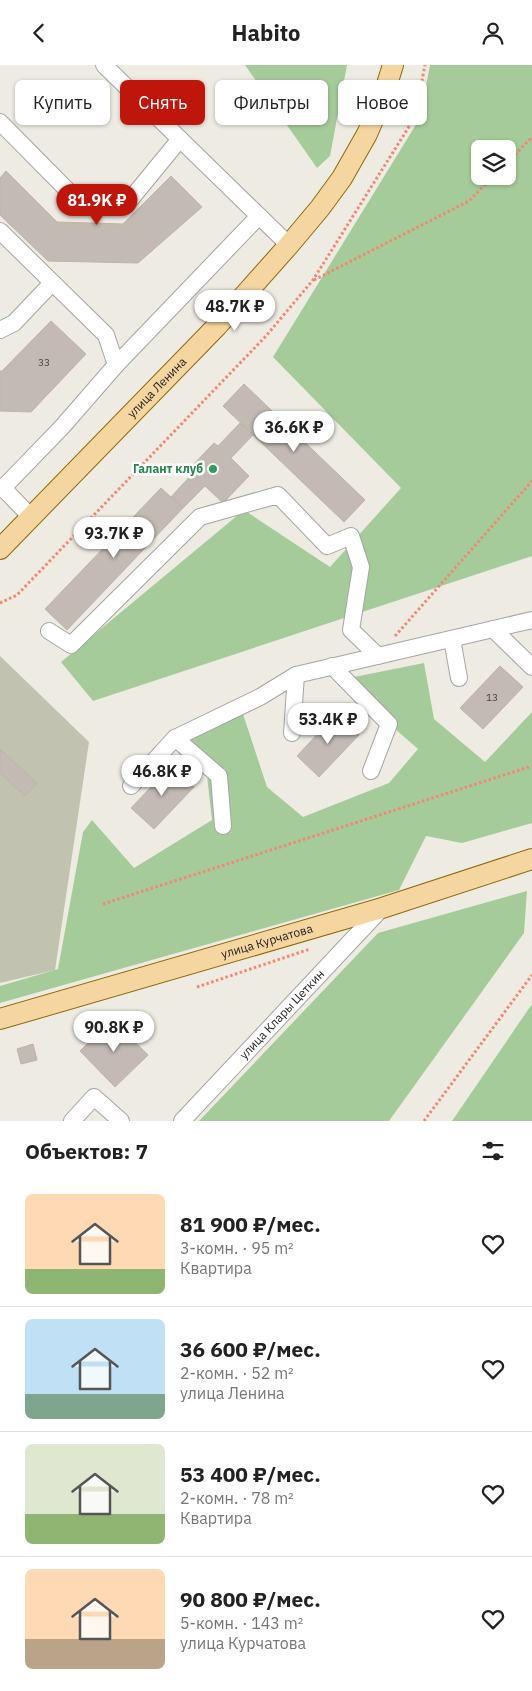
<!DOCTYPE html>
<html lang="ru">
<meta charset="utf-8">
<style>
body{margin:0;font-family:"IBM Plex Sans",sans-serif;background:#f2f2f2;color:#222;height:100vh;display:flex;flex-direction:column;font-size:19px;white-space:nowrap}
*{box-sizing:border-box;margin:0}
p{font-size:16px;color:#767676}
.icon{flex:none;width:28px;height:28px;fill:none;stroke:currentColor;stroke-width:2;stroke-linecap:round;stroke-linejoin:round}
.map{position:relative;height:1056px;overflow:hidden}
.details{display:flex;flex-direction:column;background:#fff;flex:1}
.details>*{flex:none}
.guide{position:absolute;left:15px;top:15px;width:502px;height:45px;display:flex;gap:10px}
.buttons{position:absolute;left:471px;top:75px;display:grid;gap:10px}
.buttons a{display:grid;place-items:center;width:45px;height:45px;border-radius:8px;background:#fff;box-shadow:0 1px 4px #0004;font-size:25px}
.price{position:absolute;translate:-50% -42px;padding:0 11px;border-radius:18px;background:#fff;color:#222;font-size:16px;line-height:32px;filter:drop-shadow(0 1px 2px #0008)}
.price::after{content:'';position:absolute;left:50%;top:30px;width:15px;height:11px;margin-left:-8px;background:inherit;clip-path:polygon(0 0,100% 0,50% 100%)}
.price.selected{background:#bf160b;color:#fff}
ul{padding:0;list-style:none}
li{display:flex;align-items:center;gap:15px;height:125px;padding:0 25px}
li+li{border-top:1px solid #e0e0e0}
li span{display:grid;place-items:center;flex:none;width:140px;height:100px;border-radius:8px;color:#555}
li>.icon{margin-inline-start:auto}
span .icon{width:60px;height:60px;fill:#fffc;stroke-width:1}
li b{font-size:21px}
h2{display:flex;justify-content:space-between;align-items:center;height:60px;padding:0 25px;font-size:21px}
.tag{padding:0 18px;border-radius:8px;background:#fff;box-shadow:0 1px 4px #0004;font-size:18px;line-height:45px}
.tag.selected{background:#bf160b;color:#fff}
header{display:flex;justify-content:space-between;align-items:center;height:65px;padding:0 25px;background:#fff;font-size:22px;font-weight:700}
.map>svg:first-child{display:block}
.construction{fill:#c1c2b0}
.forest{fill:#a6cb9a;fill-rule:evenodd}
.building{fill:#c2bab3;stroke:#beb3a7}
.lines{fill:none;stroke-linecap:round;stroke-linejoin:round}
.minor-casing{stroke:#a4a4a4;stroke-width:18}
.major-casing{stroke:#8e6908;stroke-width:22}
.path{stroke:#f28671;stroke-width:3;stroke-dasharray:2.5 2.5;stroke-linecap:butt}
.minor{stroke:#fff;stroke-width:16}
.major{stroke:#f6d6a0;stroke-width:20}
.leisure-dot{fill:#2e9e5b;stroke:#fff;stroke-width:2}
.labels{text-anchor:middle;stroke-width:5;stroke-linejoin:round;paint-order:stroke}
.number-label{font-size:10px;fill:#464442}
.street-label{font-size:12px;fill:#1d1d1d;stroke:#fff}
.leisure-label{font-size:12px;font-weight:bold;fill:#27864d;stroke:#fff;text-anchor:end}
</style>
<header><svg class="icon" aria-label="back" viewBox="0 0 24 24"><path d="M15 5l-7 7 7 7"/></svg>Habito<svg class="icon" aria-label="person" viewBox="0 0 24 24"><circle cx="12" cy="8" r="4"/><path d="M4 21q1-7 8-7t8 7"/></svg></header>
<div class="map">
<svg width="532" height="1056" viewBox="0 0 532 1056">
<rect width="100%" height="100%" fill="#eeebe3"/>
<path class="construction" d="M 0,591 L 89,677 L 55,905 L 0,918 Z"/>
<path class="forest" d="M 245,0 L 347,0 L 330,91 L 317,103 Z
M 430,0 L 532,0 L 532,491 L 93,636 L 61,597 L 244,445 L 330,502 L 401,423 L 273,292 L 420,53 ZM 480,84 L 508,84 L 508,111 L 480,111 Z
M 424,598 L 434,654 L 485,697 L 532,647 L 532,758 L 462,778 L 426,771 L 399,825 L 0,938 L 0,921 L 58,904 L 83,767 L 92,755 L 134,803 L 212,755 L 207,711 L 176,666 L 242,646 L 267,722 L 303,752 L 389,718 L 418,684 L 339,615 Z
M 527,826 L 524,868 L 389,1056 L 199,1056 L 378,868 Z
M 532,939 L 532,1056 L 452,1056 Z"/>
<path class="building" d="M 6,106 L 57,157 L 123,159 L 171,111 L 202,142 L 138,198 L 48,196 L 0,150 L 0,113 Z
M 51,256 L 86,289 L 31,347 L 0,346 L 0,306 L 2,306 Z
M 244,319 L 365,435 L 344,457 L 223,341 Z
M 240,358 L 253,370 L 231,393 L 249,411 L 223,438 L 205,421 L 183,443 L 171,432 L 193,408 L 189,404 L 214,378 L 218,381 Z
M 161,423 L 183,443 L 67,565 L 45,544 Z
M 500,601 L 523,622 L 483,664 L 460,643 Z
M 337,648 L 359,670 L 319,712 L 297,691 Z
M 0,684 L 37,718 L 25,731 L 0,708 Z
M 171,701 L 194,722 L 154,764 L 131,743 Z
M 112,954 L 148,990 L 115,1022 L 80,986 Z
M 33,979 L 37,995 L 21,999 L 17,984 Z"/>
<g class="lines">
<defs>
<g id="minor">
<path d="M 104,0 L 259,151 L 116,300"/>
<path d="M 0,57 L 82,140 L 130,135 L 180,74"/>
<path d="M 259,151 L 289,180"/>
<path d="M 0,166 L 106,270 L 116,300 L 62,362 L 3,423 L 31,452"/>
<path d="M 0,265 L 14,258 L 52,218"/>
<path d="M 493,564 L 532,602"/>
<path d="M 49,566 L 71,580 L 200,452 L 278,430 L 327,481 L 351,471 L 361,502 L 351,565 L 378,591"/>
<path d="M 452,574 L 459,613"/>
<path d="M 332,601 L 389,659 L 371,706"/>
<path d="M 292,668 L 296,610"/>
<path d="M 175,673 L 219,711 L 223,761"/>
<path d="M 131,721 L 175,673 L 260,632 L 296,610 L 532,555"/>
<path d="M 72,1056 L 94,1032 L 121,1056"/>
<path id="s1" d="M 182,1056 L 382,843"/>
</g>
<g id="major">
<path id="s2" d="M 0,484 L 217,261 L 289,180 L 320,143 L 342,113 L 367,69 L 383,32 L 393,0"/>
<path id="s3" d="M 0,954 L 382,843 L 532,794"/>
</g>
</defs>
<use href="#minor" class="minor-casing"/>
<use href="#major" class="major-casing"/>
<path class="path" d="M 508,97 L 532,72
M 314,215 L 469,136 L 493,111
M 0,538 L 17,530 L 266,271 L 313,215 L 415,52 L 425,0
M 395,571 L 532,416
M 103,839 L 532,701
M 197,922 L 310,884
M 424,1056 L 532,910"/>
<use href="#minor" class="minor"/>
<use href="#major" class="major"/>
</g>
<circle class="leisure-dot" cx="213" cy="404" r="5"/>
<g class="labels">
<g class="number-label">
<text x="44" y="301">33</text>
<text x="492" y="636">13</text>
</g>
<g class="street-label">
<text dy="4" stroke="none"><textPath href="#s2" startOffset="225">улица Ленина</textPath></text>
<text dy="4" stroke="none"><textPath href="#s3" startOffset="278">улица Курчатова</textPath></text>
<text dy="4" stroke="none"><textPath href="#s1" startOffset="146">улица Клары Цеткин</textPath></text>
</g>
<g class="leisure-label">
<text x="203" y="408">Галант клуб</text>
</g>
</g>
</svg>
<div class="buttons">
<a><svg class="icon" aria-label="layers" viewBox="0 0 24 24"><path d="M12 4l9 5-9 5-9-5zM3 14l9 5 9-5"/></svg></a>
</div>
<b class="price selected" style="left:97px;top:161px">81.9K ₽</b>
<b class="price" style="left:235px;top:267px">48.7K ₽</b>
<b class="price" style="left:294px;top:388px">36.6K ₽</b>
<b class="price" style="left:114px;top:494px">93.7K ₽</b>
<b class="price" style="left:328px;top:680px">53.4K ₽</b>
<b class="price" style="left:162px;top:732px">46.8K ₽</b>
<b class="price" style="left:114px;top:988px">90.8K ₽</b>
<div class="guide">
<a class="tag">Купить</a>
<a class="tag selected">Снять</a>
<a class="tag">Фильтры</a>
<a class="tag">Новое</a>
</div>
</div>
<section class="details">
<h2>Объектов: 7<svg class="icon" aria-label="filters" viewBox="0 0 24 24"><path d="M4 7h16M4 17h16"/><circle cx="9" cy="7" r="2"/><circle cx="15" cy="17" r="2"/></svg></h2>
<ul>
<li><span style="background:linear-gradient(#ffd9b3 75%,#8fb573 0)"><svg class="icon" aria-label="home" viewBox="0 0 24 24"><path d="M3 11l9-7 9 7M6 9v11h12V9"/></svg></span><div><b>81 900 ₽/мес.</b><p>3-комн. · 95 m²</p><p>Квартира</p></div><svg class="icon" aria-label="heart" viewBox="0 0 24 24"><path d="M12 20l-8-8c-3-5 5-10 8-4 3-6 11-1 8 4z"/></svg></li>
<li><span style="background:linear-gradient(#bfe0f5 75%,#7fa58c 0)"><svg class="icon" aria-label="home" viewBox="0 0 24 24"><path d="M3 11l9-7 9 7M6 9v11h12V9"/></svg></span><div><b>36 600 ₽/мес.</b><p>2-комн. · 52 m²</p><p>улица Ленина</p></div><svg class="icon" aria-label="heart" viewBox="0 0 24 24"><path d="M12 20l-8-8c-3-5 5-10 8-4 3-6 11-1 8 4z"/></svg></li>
<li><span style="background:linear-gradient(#dfe7d0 70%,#8fb573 0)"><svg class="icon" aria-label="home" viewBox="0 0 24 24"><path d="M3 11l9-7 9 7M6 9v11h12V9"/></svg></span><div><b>53 400 ₽/мес.</b><p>2-комн. · 78 m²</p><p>Квартира</p></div><svg class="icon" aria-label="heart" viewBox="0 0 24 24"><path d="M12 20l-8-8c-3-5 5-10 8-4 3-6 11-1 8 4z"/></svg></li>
<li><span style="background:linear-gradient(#ffd9b3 70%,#b9a48a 0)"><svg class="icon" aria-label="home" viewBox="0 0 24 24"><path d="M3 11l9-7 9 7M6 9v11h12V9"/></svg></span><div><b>90 800 ₽/мес.</b><p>5-комн. · 143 m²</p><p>улица Курчатова</p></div><svg class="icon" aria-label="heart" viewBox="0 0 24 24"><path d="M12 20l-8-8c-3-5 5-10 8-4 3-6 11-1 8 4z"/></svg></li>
</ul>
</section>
